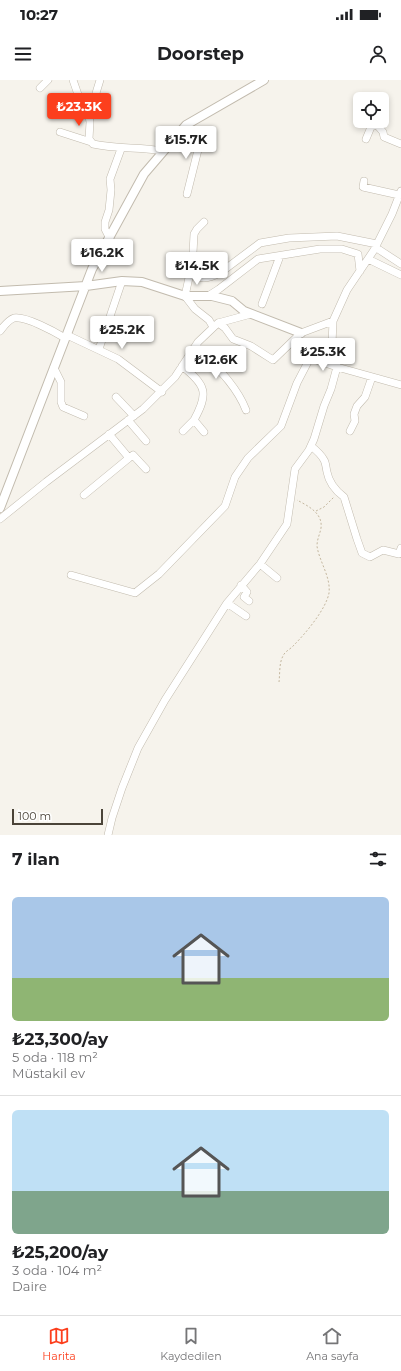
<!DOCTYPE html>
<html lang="tr">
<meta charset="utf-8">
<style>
body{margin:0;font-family:Montserrat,sans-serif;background:#f6f6f6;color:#202124;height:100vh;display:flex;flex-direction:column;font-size:15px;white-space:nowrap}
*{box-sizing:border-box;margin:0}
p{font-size:13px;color:#757577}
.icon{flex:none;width:22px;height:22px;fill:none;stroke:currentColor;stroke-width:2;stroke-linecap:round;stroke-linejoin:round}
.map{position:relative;height:755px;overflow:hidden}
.details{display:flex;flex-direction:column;background:#fff;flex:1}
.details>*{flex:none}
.buttons{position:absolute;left:353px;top:12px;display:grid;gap:8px}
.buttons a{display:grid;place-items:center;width:36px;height:36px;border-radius:6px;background:#fff;box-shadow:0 2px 6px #0003;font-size:20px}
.scale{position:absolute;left:12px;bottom:10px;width:91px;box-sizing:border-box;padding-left:4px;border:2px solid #4b4439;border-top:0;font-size:11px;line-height:14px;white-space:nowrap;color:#4b4439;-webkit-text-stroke:3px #fff;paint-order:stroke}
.price{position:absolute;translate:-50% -34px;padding:0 9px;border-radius:4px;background:#fff;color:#222;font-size:13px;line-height:26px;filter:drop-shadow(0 1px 2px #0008)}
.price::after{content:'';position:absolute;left:50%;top:24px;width:12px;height:9px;margin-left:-6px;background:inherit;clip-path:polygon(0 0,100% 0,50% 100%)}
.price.on{background:#fc3f1d;color:#fff}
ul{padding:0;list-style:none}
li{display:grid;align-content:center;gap:8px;height:212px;padding:0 12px}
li+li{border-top:1px solid #e0e0e0}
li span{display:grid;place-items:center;height:124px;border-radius:6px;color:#555}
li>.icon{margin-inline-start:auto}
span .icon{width:72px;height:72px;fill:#fffc;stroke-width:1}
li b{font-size:17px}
h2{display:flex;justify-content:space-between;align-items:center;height:48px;padding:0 12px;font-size:17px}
.status{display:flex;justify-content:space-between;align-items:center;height:28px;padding:0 20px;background:#fff;direction:ltr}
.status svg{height:11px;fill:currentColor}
header{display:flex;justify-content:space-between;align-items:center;height:52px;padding:0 12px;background:#fff;font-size:18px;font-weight:700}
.dock{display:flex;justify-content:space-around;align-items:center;height:56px;border-top:1px solid #e0e0e0;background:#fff;font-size:11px;color:#757577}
.dock a{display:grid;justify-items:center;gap:2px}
.dock .on{color:#fc3f1d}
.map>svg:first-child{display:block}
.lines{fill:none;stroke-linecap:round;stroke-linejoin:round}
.minor-casing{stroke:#c2bbae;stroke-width:8}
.tertiary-casing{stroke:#c2bbae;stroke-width:10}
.path{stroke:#c4b79f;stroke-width:1;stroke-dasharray:2 2;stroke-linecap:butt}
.minor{stroke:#fff;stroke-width:7}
.tertiary{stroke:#fff;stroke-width:8}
</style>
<div class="status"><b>10:27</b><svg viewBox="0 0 49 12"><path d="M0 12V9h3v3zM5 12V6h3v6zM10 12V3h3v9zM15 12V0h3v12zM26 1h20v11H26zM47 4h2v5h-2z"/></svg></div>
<header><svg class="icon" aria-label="menu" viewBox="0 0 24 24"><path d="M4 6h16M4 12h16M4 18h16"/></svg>Doorstep<svg class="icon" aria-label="person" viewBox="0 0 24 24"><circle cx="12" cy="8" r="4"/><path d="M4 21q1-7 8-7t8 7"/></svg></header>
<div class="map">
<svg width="401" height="755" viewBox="0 0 401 755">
<rect width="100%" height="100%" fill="#f6f3ec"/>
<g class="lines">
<defs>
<path id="minor" d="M 73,0 L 83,29 L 89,36 L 90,42 L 89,59 L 93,64 C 116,69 139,67 163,71
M 40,8 L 48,0
M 89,36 L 100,0
M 186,45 L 194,58 L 198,70 L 187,114
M 60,52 L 91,62
M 366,59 L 371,47 L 377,45 L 383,52 L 384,57 L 401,64
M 364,101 L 363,107 L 399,115
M 204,142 L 197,149 L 194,154 L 193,173 L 190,182 L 190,193 L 185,216 L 195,229 L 209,240 L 213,247
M 110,159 L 105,149 L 105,142 L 109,130 L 111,110 L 110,99 L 121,69
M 375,167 L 401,184
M 368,179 L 401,195
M 190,193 C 201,200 208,199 220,193 L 260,163 L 289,158 L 337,156 L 377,164
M 208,216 L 219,209 L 258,179 L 320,169 L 342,169 L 358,174 L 360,191
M 262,224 L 280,176
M 218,243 L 225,248 L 233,259 L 251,266 L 273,280 L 301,253 L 333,241
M 0,251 C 4,246 8,240 14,238 C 26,236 55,252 65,258
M 67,255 L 118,279 L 162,312
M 196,266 C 214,285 236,304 246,330
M 99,269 L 122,201
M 182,286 C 206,305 209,313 194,340 L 204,352
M 337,287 L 332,264 L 333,241 L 347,210 L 374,170 L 392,134 L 401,111
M 54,288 L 61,302 L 61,322 L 63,327 L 84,336
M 116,317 L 134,336
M 128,340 L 146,361
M 183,351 L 194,340
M 350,351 L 355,341 L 354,334 L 357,326 L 365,317 L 372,297
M 109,354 L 129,378 L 133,375 L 146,389
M 311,366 C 316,370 321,374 324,380 C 326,383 326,388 327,392 C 329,403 336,411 344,417 L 357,459 L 362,473 L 370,477 L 383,470 L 399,474 L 401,468
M 84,415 L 129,378
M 0,439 L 46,402 L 143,329 L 175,297 L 198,262 L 218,243 L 251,234
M 260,484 L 277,498
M 71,495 L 135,513 L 159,494 L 225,426 L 235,397 L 248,378 L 281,346 L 297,303 L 310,278 L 337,287
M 241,505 L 247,512 L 244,517 L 249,521
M 227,523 L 246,536
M 108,755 L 112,738 L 122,708 L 138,668 L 165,620 L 227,523 L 260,484 L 287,444 L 295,389 L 309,370 L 314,359 L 324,326 L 331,309 L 337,287 L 401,305"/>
<path id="tertiary" d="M 0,211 L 86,206 L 122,201 L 142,202 L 185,216 L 212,216 L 232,221 L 244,231 L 301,253
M 0,428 L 92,189 L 144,94 L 186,45 L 264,0"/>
</defs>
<use href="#minor" class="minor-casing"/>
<use href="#tertiary" class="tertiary-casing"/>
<path class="path" d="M 316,431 L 324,427 L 334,417
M 279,602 C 280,594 279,583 283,576 C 285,571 291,569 294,565 C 306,553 326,529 329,513 C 331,497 319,481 317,466 C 317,459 320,454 321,448 C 323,433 308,426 297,420"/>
<use href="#minor" class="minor"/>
<use href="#tertiary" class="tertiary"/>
</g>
</svg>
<div class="buttons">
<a><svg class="icon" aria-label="locate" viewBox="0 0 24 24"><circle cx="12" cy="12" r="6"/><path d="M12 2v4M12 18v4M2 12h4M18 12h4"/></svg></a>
</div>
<div class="scale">100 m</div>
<b class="price on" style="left:79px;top:47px">₺23.3K</b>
<b class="price" style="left:186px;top:80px">₺15.7K</b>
<b class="price" style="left:102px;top:193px">₺16.2K</b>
<b class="price" style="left:197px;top:206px">₺14.5K</b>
<b class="price" style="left:122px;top:270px">₺25.2K</b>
<b class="price" style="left:323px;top:292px">₺25.3K</b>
<b class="price" style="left:216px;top:300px">₺12.6K</b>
</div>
<section class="details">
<h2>7 ilan<svg class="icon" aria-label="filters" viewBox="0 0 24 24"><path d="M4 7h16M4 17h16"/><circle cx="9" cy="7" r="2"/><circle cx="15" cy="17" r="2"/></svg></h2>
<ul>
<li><span style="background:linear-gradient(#a9c7e8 65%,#8fb573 0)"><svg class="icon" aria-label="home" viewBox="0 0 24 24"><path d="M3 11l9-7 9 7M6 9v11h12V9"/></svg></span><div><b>₺23,300/ay</b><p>5 oda · 118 m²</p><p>Müstakil ev</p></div></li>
<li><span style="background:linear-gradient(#bfe0f5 65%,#7fa58c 0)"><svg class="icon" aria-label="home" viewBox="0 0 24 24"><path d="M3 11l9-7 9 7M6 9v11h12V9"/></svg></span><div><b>₺25,200/ay</b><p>3 oda · 104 m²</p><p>Daire</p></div></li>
</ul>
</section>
<nav class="dock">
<a class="on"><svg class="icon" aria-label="map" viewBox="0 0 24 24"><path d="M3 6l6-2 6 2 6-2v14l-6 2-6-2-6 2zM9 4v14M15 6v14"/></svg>Harita</a>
<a><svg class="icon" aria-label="saved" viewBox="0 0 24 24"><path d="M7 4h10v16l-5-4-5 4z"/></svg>Kaydedilen</a>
<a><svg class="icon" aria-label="home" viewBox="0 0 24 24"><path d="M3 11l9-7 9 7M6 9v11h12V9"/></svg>Ana sayfa</a>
</nav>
